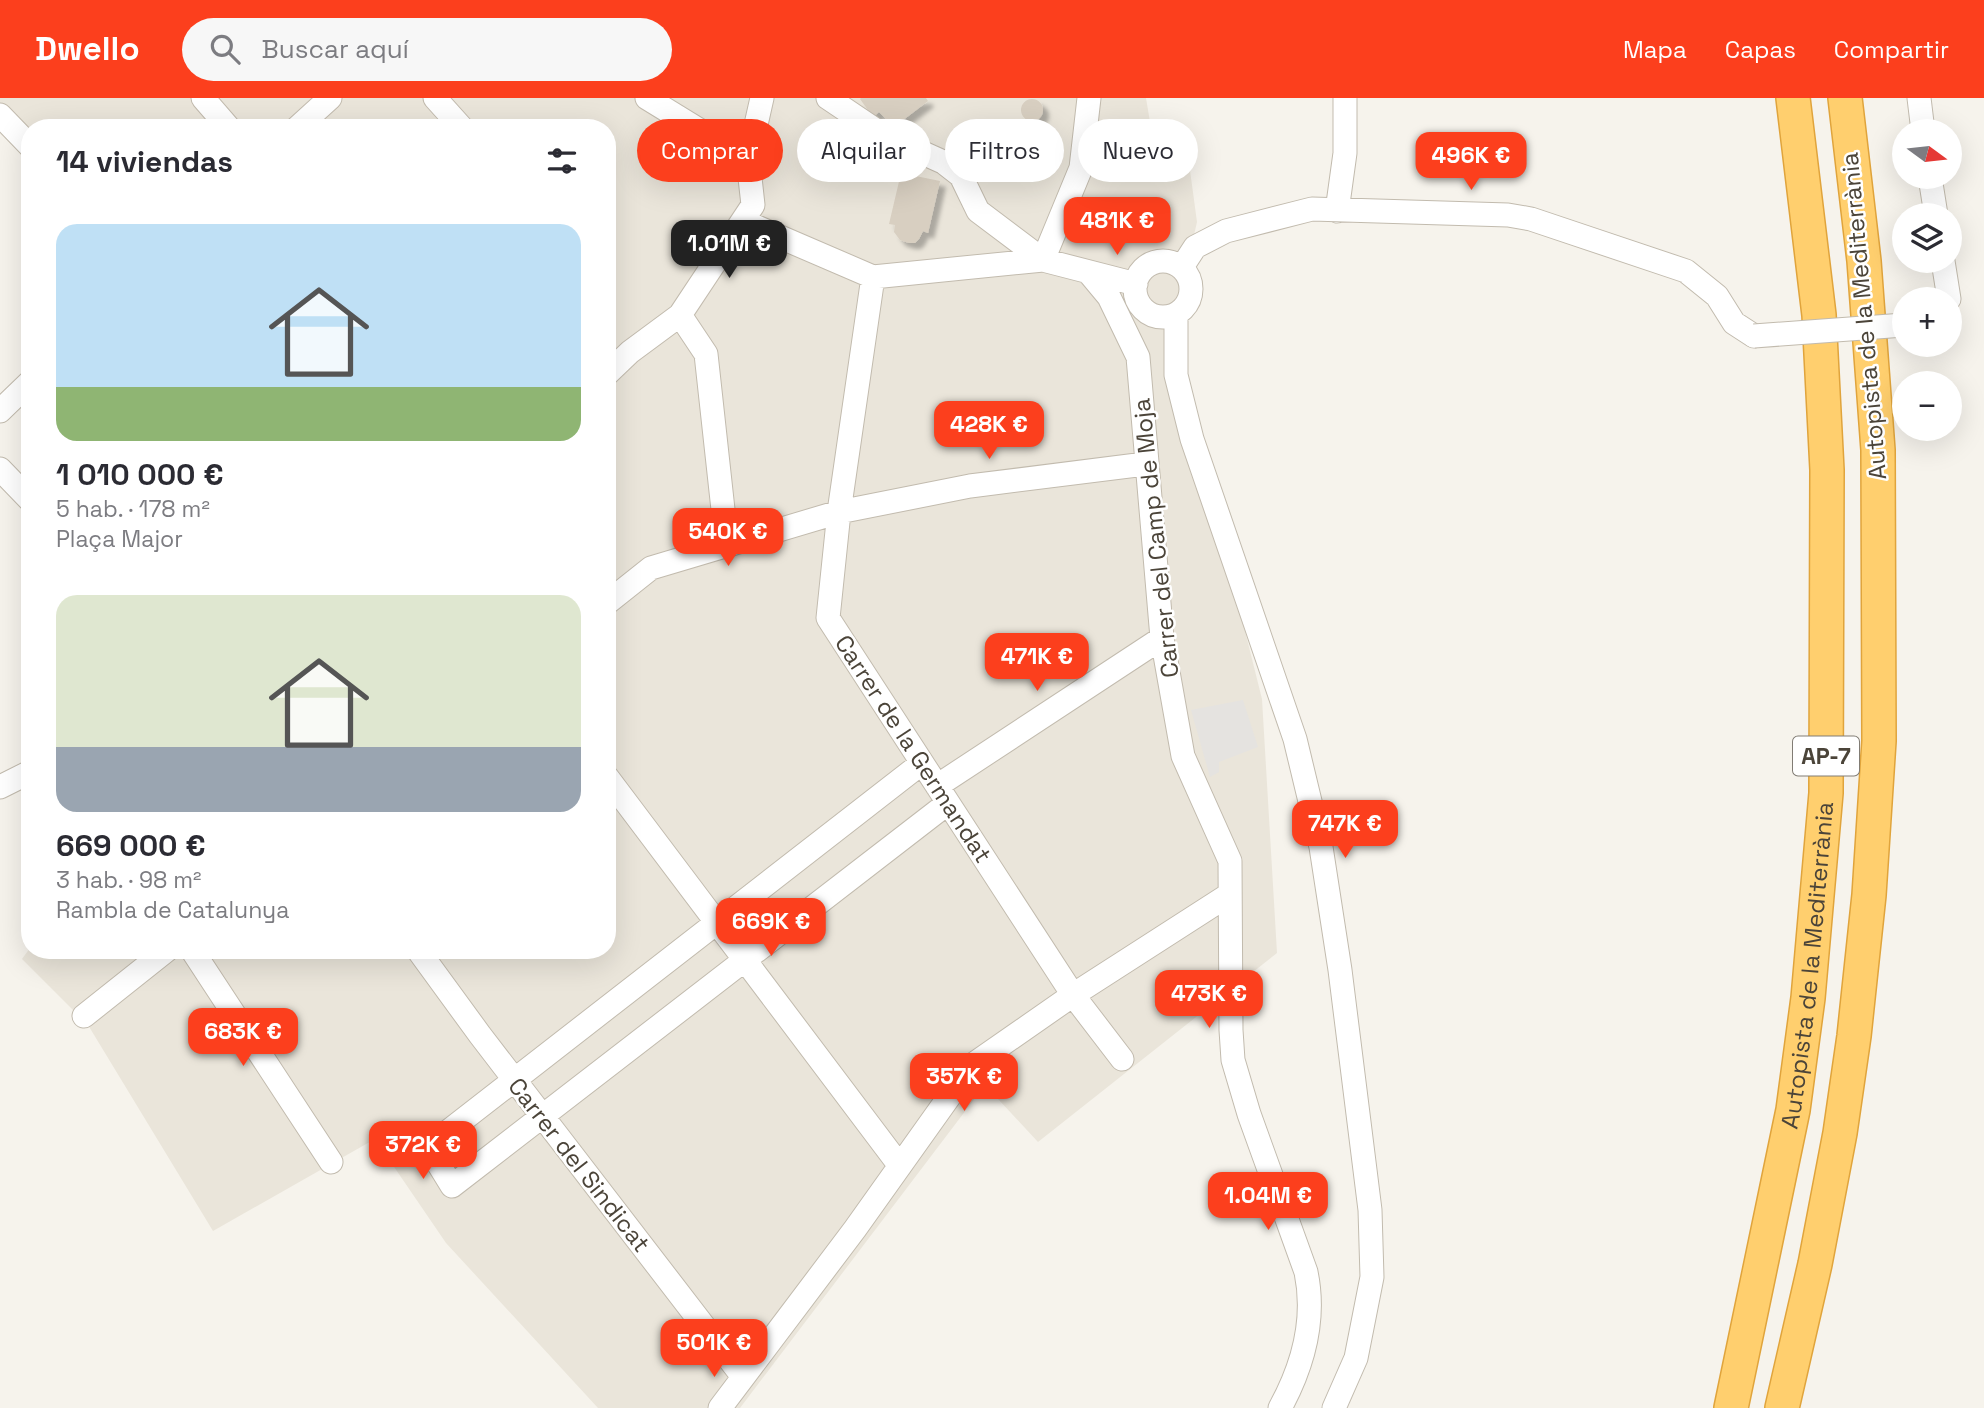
<!DOCTYPE html>
<html lang="es">
<meta charset="utf-8">
<style>
body{margin:0;font-family:"Space Grotesk",sans-serif;background:#f7f7f7;color:#2b2b33;height:100vh;display:flex;flex-direction:column;font-size:26px;white-space:nowrap}
*{box-sizing:border-box;margin:0}
p{font-size:23px;color:#7c7c81}
.icon{flex:none;width:38px;height:38px;fill:none;stroke:currentColor;stroke-width:2;stroke-linecap:round;stroke-linejoin:round}
.map{position:relative;flex:1;overflow:hidden}
.details{position:absolute;left:21px;top:21px;width:595px;height:840px;display:flex;flex-direction:column;background:#fff;border-radius:28px;box-shadow:0 7px 28px #0002}
.details>*{flex:none}
.top-card{position:absolute;left:637px;top:21px;width:665px;height:63px;display:flex;gap:14px}
.needle{width:46px;rotate:105deg}
.fabs{position:absolute;left:1892px;top:21px;display:grid;gap:14px}
.fabs a{display:grid;place-items:center;width:70px;height:70px;border-radius:50%;background:#fff;box-shadow:0 7px 28px #0002;font-size:35px}
.price{position:absolute;translate:-50% -60px;padding:0 16px;border-radius:14px;background:#fc3f1d;color:#fff;font-size:23px;line-height:46px;filter:drop-shadow(0 2px 4px #0008)}
.price::after{content:'';position:absolute;left:50%;top:42px;width:21px;height:16px;margin-left:-10px;background:inherit;clip-path:polygon(0 0,100% 0,50% 100%)}
.price.selected{background:#222;color:#fff}
ul{padding:0;list-style:none}
li{display:grid;align-content:center;gap:14px;height:371px;padding:0 35px}
li span{display:grid;place-items:center;height:217px;border-radius:21px;color:#555}
li>.icon{margin-inline-start:auto}
span .icon{width:126px;height:126px;fill:#fffc;stroke-width:1}
li b{font-size:30px}
h2{display:flex;justify-content:space-between;align-items:center;height:84px;padding:0 35px;font-size:30px}
.chip{padding:0 24px;border-radius:32px;background:#fff;box-shadow:0 7px 28px #0002;font-size:24px;line-height:63px}
.chip.selected{background:#fc3f1d;color:#fff}
header{display:flex;align-items:center;gap:42px;box-sizing:border-box;height:98px;padding:0 35px;background:#fc3f1d;color:#fff}
header strong{font-size:33px}
nav{display:flex;gap:38px;margin-inline-start:auto;font-size:24px}
.search{width:490px;height:63px;background:#f7f7f7;display:flex;align-items:center;gap:18px;box-sizing:border-box;padding:0 24px;border-radius:38px;color:#7c7c81;font-size:26px}
.map>svg:first-child{display:block}
.residential{fill:#eae5da}
.parking{fill:#e5e3e0}
.building{fill:#d8cfc1;filter:url(#shadow)}
.lines{fill:none;stroke-linecap:round;stroke-linejoin:round}
.minor-casing{stroke:#c2bbae;stroke-width:25}
.highway-casing{stroke:#e0a43c;stroke-width:36}
.minor{stroke:#fff;stroke-width:23}
.highway{stroke:#ffcf6e;stroke-width:33}
.minor-bridge-casing{stroke:#c2bbae;stroke-width:25;stroke-linecap:butt}
.minor-bridge{stroke:#fff;stroke-width:23}
.labels{text-anchor:middle;stroke-width:5;stroke-linejoin:round;paint-order:stroke}
.shield{fill:#fff;stroke:#817c74;stroke-width:2}
.shield-label{font-size:23px;font-weight:bold;fill:#4b4439}
.street-label{font-size:24px;fill:#4b4439;stroke:#fff}
</style>
<header>
<strong>Dwello</strong>
<div class="search"><svg class="icon" aria-label="search" viewBox="0 0 24 24"><circle cx="10" cy="10" r="6"/><path d="M15 15l6 6"/></svg>Buscar aquí</div>
<nav><a>Mapa</a><a>Capas</a><a>Compartir</a></nav>
</header>
<div class="map">
<svg width="1984" height="1310" viewBox="0 0 1984 1310">
<defs>
<filter id="shadow"><feDropShadow dx="6" dy="6" stdDeviation="2" flood-color="#0004"/></filter>
</defs>
<rect width="100%" height="100%" fill="#f6f3ec"/>
<path class="residential" d="M 0,0 L 1146,0 L 1152,36 L 1184,28 L 1197,124 L 1171,237 L 1262,601 L 1277,855 L 1038,1044 L 985,987 L 740,1310 L 598,1310 L 446,1145 L 375,1041 L 213,1133 L 88,927 L 22,861 L 30,850 L 30,852 L 607,852 L 607,30 L 30,30 L 30,36 L 0,12 Z"/>
<path class="parking" d="M 1243,602 L 1258,649 L 1219,664 L 1219,674 L 1210,679 L 1191,612 Z"/>
<path class="building" d="M 861,0 L 926,0 L 928,3 L 894,29 L 879,14 L 873,19 L 860,1 Z
M1021 12a11 11 0 1 1 22 0a11 11 0 1 1-22 0Z
M 901,75 L 940,83 L 928,135 L 923,133 L 919,141 L 915,145 L 909,145 L 900,142 L 894,134 L 895,127 L 889,126 Z"/>
<g class="lines">
<defs>
<path id="minor" d="M 203,0 L 229,30
M 435,0 L 462,30
M 647,0 L 748,62
M 828,0 L 883,37 L 943,64 L 961,78 L 978,113 L 1043,162
M 1919,0 L 1923,33
M 0,17 L 30,48
M 297,30 L 330,0
M 1930,79 L 1936,117
M 1337,113 L 1345,55 L 1345,0
M 743,123 L 873,179 L 1043,162 L 1136,186
M 1043,162 L 1081,70 L 1089,0
M 1943,163 L 1949,201
M1135 191a28 28 0 1 1 56 0a28 28 0 1 1-56 0Z
M 1182,169 L 1195,149 L 1226,133 L 1312,111 L 1508,117 L 1531,121 L 1686,173 L 1717,198 L 1734,225 L 1754,238
M 1089,175 L 1109,199 L 1138,259 L 1162,540 L 1183,658 L 1230,763 L 1231,932 L 1233,962 L 1249,1016 L 1306,1174 C 1316,1222 1303,1268 1280,1310
M 873,179 L 839,414 L 828,520 L 1073,897 L 1122,961
M 1176,216 L 1176,277 L 1192,341 L 1295,641 L 1321,749 L 1340,872 L 1370,1112 L 1372,1179 L 1356,1260 L 1334,1310
M 680,217 L 706,256 L 727,448
M 607,276 L 630,254 L 680,217 L 753,107 L 748,62 L 762,0
M 0,313 L 30,284
M 0,371 L 30,402
M 607,505 L 651,470 L 839,414 L 970,388 L 1145,366
M 922,665 L 428,1049 L 452,1088 L 948,705
M 607,679 L 900,1068
M 937,688 L 1162,540
M 0,689 L 30,674
M 192,852 L 331,1064
M 418,852 L 480,937 L 743,1279
M 84,918 L 167,852
M 720,1310 L 855,1131 L 971,968 L 1073,897 L 1230,796"/>
<g id="highway">
<path id="s1" d="M 1731,1310 L 1793,1012 L 1808,900 L 1826,695 L 1827,372 L 1819,217 L 1793,0"/>
<path d="M 1782,1310 L 1815,1166 L 1840,1035 L 1854,938 L 1869,797 L 1879,643 L 1878,352 L 1864,163 L 1845,0"/>
</g>
</defs>
<use href="#minor" class="minor-casing"/>
<use href="#highway" class="highway-casing"/>
<use href="#minor" class="minor"/>
<use href="#highway" class="highway"/>
<defs>
<path id="minor-bridge" d="M 1754,238 L 1904,227"/>
</defs>
<use href="#minor-bridge" class="minor-bridge-casing"/>
<use href="#minor-bridge" class="minor-bridge"/>
</g>
<g class="labels">
<rect class="shield" x="1793" y="638.5" width="66" height="39" rx="5"/>
<g class="shield-label">
<text x="1826" y="666">AP-7</text>
</g>
<g class="street-label">
<text transform="translate(1864 218) rotate(-95)" y="8">Autopista de la Mediterrània</text>
<text transform="translate(1156 440) rotate(-96)" y="8">Carrer del Camp de Moja</text>
<text transform="translate(913 651) rotate(57)" y="8">Carrer de la Germandat</text>
<text dy="8" stroke="none"><textPath href="#s1" startOffset="450">Autopista de la Mediterrània</textPath></text>
<text transform="translate(579 1067) rotate(52)" y="8">Carrer del Sindicat</text>
</g>
</g>
</svg>
<div class="fabs">
<a><svg class="needle" viewBox="-14 -14 28 28"><path d="M0-13l5 13h-10z" fill="#e53935"/><path d="M0 13l5-13h-10z" fill="#7c7c81"/></svg></a>
<a><svg class="icon" aria-label="layers" viewBox="0 0 24 24"><path d="M12 4l9 5-9 5-9-5zM3 14l9 5 9-5"/></svg></a>
<a>+</a>
<a>−</a>
</div>
<b class="price" style="left:1471px;top:94px">496K €</b>
<b class="price" style="left:1117px;top:159px">481K €</b>
<b class="price selected" style="left:729px;top:182px">1.01M €</b>
<b class="price" style="left:989px;top:363px">428K €</b>
<b class="price" style="left:728px;top:470px">540K €</b>
<b class="price" style="left:1037px;top:595px">471K €</b>
<b class="price" style="left:1345px;top:762px">747K €</b>
<b class="price" style="left:771px;top:860px">669K €</b>
<b class="price" style="left:1209px;top:932px">473K €</b>
<b class="price" style="left:243px;top:970px">683K €</b>
<b class="price" style="left:964px;top:1015px">357K €</b>
<b class="price" style="left:423px;top:1083px">372K €</b>
<b class="price" style="left:1268px;top:1134px">1.04M €</b>
<b class="price" style="left:714px;top:1281px">501K €</b>
<div class="top-card">
<a class="chip selected">Comprar</a>
<a class="chip">Alquilar</a>
<a class="chip">Filtros</a>
<a class="chip">Nuevo</a>
</div>
<section class="details">
<h2>14 viviendas<svg class="icon" aria-label="filters" viewBox="0 0 24 24"><path d="M4 7h16M4 17h16"/><circle cx="9" cy="7" r="2"/><circle cx="15" cy="17" r="2"/></svg></h2>
<ul>
<li><span style="background:linear-gradient(#bfe0f5 75%,#8fb573 0)"><svg class="icon" aria-label="home" viewBox="0 0 24 24"><path d="M3 11l9-7 9 7M6 9v11h12V9"/></svg></span><div><b>1 010 000 €</b><p>5 hab. · 178 m²</p><p>Plaça Major</p></div></li>
<li><span style="background:linear-gradient(#dfe7d0 70%,#9aa5b1 0)"><svg class="icon" aria-label="home" viewBox="0 0 24 24"><path d="M3 11l9-7 9 7M6 9v11h12V9"/></svg></span><div><b>669 000 €</b><p>3 hab. · 98 m²</p><p>Rambla de Catalunya</p></div></li>
</ul>
</section>
</div>
